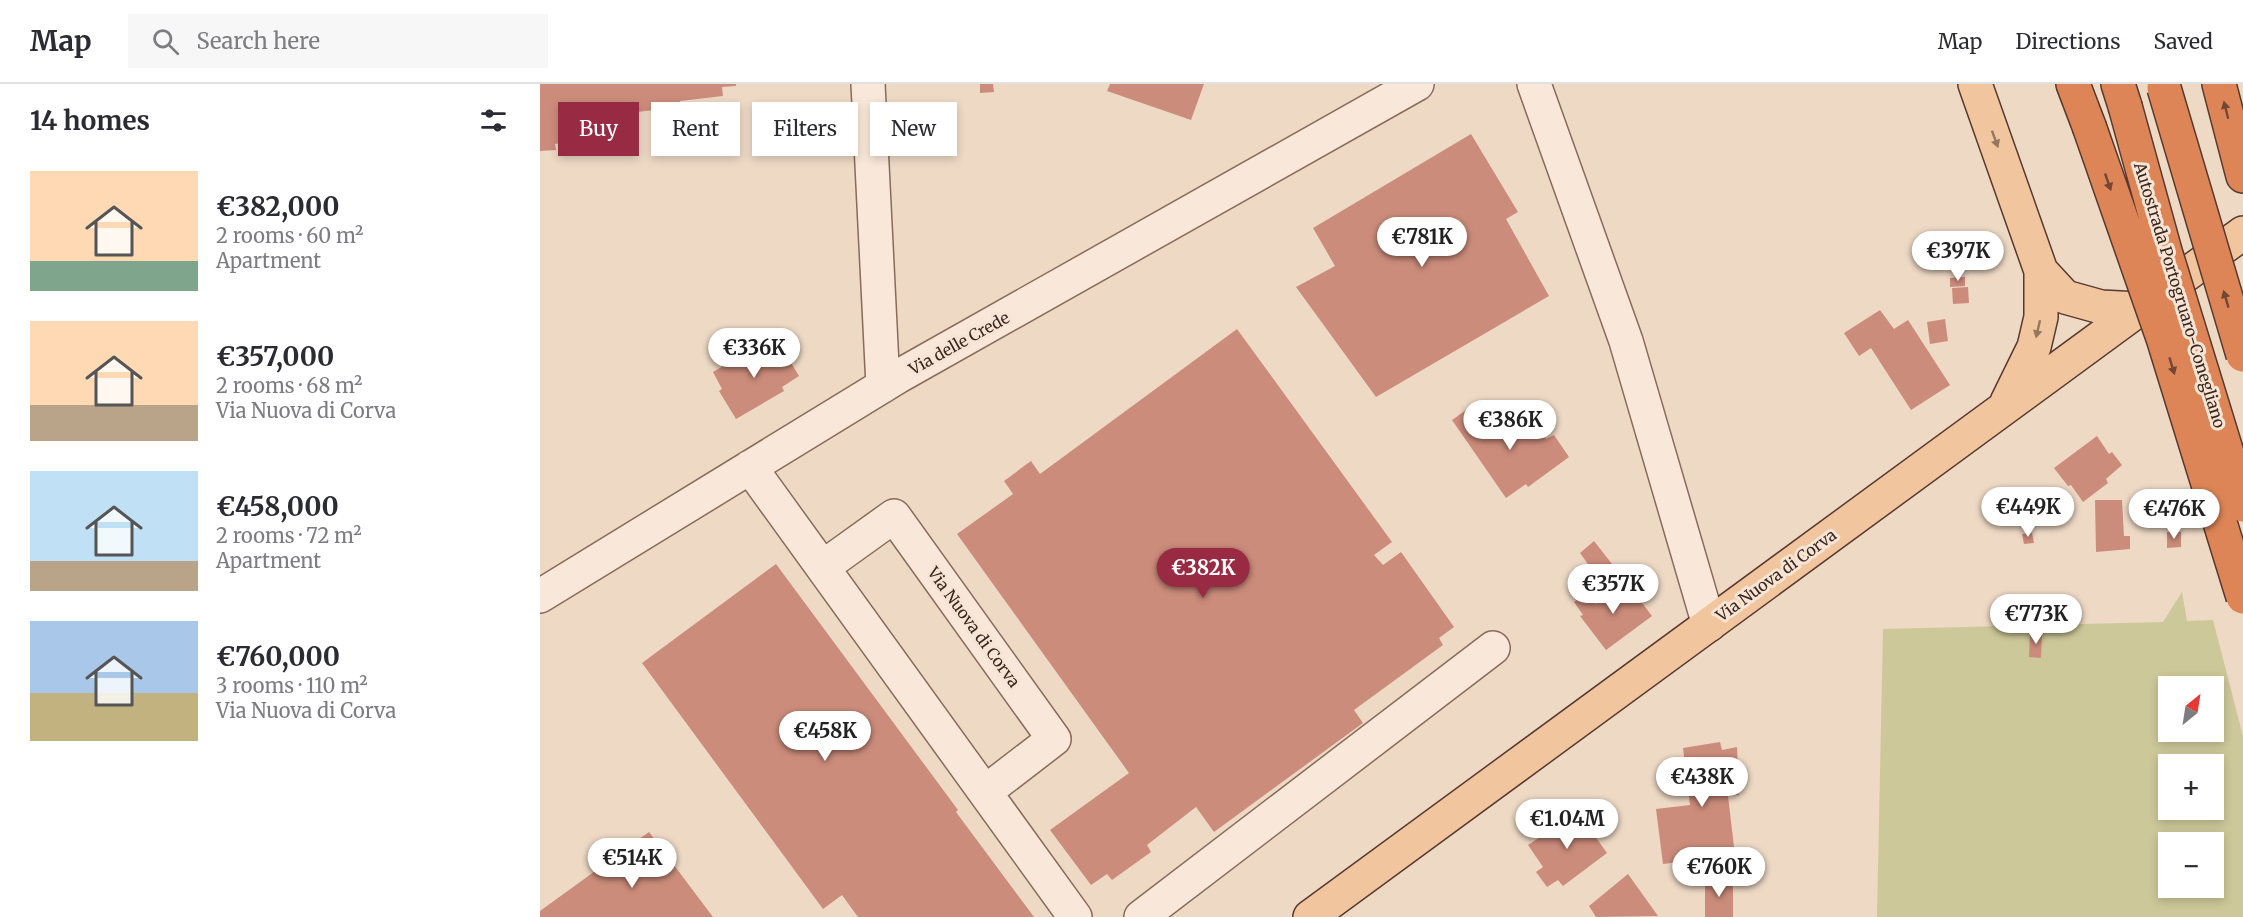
<!DOCTYPE html>
<meta charset="utf-8">
<style>
body{margin:0;font-family:Merriweather,serif;background:#f7f7f7;color:#2b2b33;height:100vh;display:flex;flex-direction:column;font-size:22px;white-space:nowrap}
*{box-sizing:border-box;margin:0}
p{font-size:20px;color:#7c7c81}
.icon{flex:none;width:33px;height:33px;fill:none;stroke:currentColor;stroke-width:2;stroke-linecap:round;stroke-linejoin:round}
.map{position:relative;flex:1;overflow:hidden}
.drawer{display:flex;flex-direction:column;background:#fff;width:540px}
.drawer>*{flex:none}
.top-card{position:absolute;left:18px;top:18px;width:570px;height:54px;display:flex;gap:12px}
.needle{width:39px;rotate:30deg}
.tools{position:absolute;left:1618px;top:592px;display:grid;gap:12px}
.tools a{display:grid;place-items:center;width:66px;height:66px;border-radius:0px;background:#fff;box-shadow:0 3px 9px #0003;font-size:30px}
.price{position:absolute;translate:-50% -51px;padding:0 14px;border-radius:21px;background:#fff;color:#222;font-size:20px;line-height:39px;filter:drop-shadow(0 2px 3px #0008)}
.price::after{content:'';position:absolute;left:50%;top:36px;width:18px;height:14px;margin-left:-9px;background:inherit;clip-path:polygon(0 0,100% 0,50% 100%)}
.price.current{background:#982b43;color:#fff}
ul{padding:0;list-style:none}
li{display:flex;align-items:center;gap:18px;height:150px;padding:0 30px}
li span{display:grid;place-items:center;flex:none;width:168px;height:120px;border-radius:0px;color:#555}
li>.icon{margin-inline-start:auto}
span .icon{width:72px;height:72px;fill:#fffc;stroke-width:1}
li b{font-size:26px}
h2{display:flex;justify-content:space-between;align-items:center;height:72px;padding:0 30px;font-size:26px}
.tag{padding:0 21px;border-radius:0px;background:#fff;box-shadow:0 3px 9px #0003;font-size:21px;line-height:54px}
.tag.current{background:#982b43;color:#fff}
header{display:flex;align-items:center;gap:36px;box-sizing:border-box;height:84px;padding:0 30px;background:#fff;border-bottom:2px solid #e1e1e2}
header strong{font-size:28px}
nav{display:flex;gap:33px;margin-inline-start:auto;font-size:21px}
.search{width:420px;height:54px;background:#f7f7f7;display:flex;align-items:center;gap:15px;box-sizing:border-box;padding:0 21px;border-radius:0px;color:#7c7c81;font-size:22px}
main{display:flex;flex:1;min-height:0}
.map>svg:first-child{display:block}
.green{fill:#cdc899;fill-rule:evenodd}
.building{fill:#cc8c7b}
.lines{fill:none;stroke-linecap:round;stroke-linejoin:round}
.minor-casing{stroke:#896a5b;stroke-width:36}
.major-casing{stroke:#57392f;stroke-width:36}
.highway-casing{stroke:#57392f;stroke-width:36}
.minor{stroke:#f9e8d9;stroke-width:33}
.major{stroke:#f1c59e;stroke-width:33}
.highway{stroke:#dd8557;stroke-width:33}
.highway-bridge-casing{stroke:#57392f;stroke-width:36;stroke-linecap:butt}
.highway-bridge{stroke:#dd8557;stroke-width:33}
.oneway{fill:#734733}
.oneway2{fill:#96765e}
.labels{text-anchor:middle;stroke-width:6;stroke-linejoin:round;paint-order:stroke}
.street-label{font-size:16px;fill:#3a261f;stroke:#f6e5d5}
</style>
<header>
<strong>Map</strong>
<div class="search"><svg class="icon" aria-label="search" viewBox="0 0 24 24"><circle cx="10" cy="10" r="6"/><path d="M15 15l6 6"/></svg>Search here</div>
<nav><a>Map</a><a>Directions</a><a>Saved</a></nav>
</header>
<main>
<section class="drawer">
<h2>14 homes<svg class="icon" aria-label="filters" viewBox="0 0 24 24"><path d="M4 7h16M4 17h16"/><circle cx="9" cy="7" r="2"/><circle cx="15" cy="17" r="2"/></svg></h2>
<ul>
<li><span style="background:linear-gradient(#ffd9b3 75%,#7fa58c 0)"><svg class="icon" aria-label="home" viewBox="0 0 24 24"><path d="M3 11l9-7 9 7M6 9v11h12V9"/></svg></span><div><b>€382,000</b><p>2 rooms · 60 m²</p><p>Apartment</p></div></li>
<li><span style="background:linear-gradient(#ffd9b3 70%,#b9a48a 0)"><svg class="icon" aria-label="home" viewBox="0 0 24 24"><path d="M3 11l9-7 9 7M6 9v11h12V9"/></svg></span><div><b>€357,000</b><p>2 rooms · 68 m²</p><p>Via Nuova di Corva</p></div></li>
<li><span style="background:linear-gradient(#bfe0f5 75%,#b9a48a 0)"><svg class="icon" aria-label="home" viewBox="0 0 24 24"><path d="M3 11l9-7 9 7M6 9v11h12V9"/></svg></span><div><b>€458,000</b><p>2 rooms · 72 m²</p><p>Apartment</p></div></li>
<li><span style="background:linear-gradient(#a9c7e8 60%,#c2b280 0)"><svg class="icon" aria-label="home" viewBox="0 0 24 24"><path d="M3 11l9-7 9 7M6 9v11h12V9"/></svg></span><div><b>€760,000</b><p>3 rooms · 110 m²</p><p>Via Nuova di Corva</p></div></li>
</ul>
</section>
<div class="map">
<svg width="1703" height="833" viewBox="0 0 1703 833">
<rect width="100%" height="100%" fill="#eed9c5"/>
<path class="green" d="M 1642,508 L 1647,537 L 1673,536 L 1703,652 L 1703,833 L 1337,833 L 1343,545 L 1623,538 ZM 1629,603 L 1674,603 L 1674,648 L 1629,648 ZM 1629,681 L 1674,681 L 1674,726 L 1629,726 ZM 1629,759 L 1674,759 L 1674,804 L 1629,804 Z"/>
<path class="building" d="M 0,0 L 196,0 L 196,2 L 182,3 L 183,12 L 140,17 L 141,23 L 97,28 L 98,39 L 58,44 L 59,55 L 15,60 L 16,66 L 0,67 Z
M 440,0 L 453,0 L 454,8 L 440,9 Z
M 570,0 L 664,0 L 651,36 L 567,7 Z
M 931,50 L 978,128 L 966,135 L 1009,212 L 836,313 L 756,203 L 795,182 L 773,144 Z
M 1425,193 L 1425,202 L 1410,203 L 1410,194 Z
M 1428,203 L 1429,219 L 1413,220 L 1412,204 Z
M 1340,226 L 1354,245 L 1368,236 L 1410,301 L 1371,326 L 1331,264 L 1319,272 L 1304,249 Z
M 1405,235 L 1408,257 L 1390,260 L 1387,238 Z
M 697,245 L 852,458 L 834,471 L 843,481 L 861,468 L 914,543 L 899,554 L 903,561 L 814,626 L 823,639 L 674,748 L 656,723 L 607,761 L 611,768 L 572,796 L 567,790 L 551,801 L 510,746 L 589,689 L 417,450 L 473,410 L 464,397 L 491,377 L 500,390 Z
M 215,263 L 219,269 L 227,264 L 231,271 L 242,264 L 259,292 L 242,303 L 244,307 L 196,335 L 179,307 L 182,305 L 173,288 Z
M 936,319 L 962,355 L 991,334 L 1006,355 L 1014,351 L 1029,373 L 988,403 L 986,400 L 966,414 L 912,336 Z
M 1557,352 L 1569,370 L 1572,368 L 1582,381 L 1566,395 L 1568,399 L 1543,418 L 1531,401 L 1528,402 L 1514,384 Z
M 1555,416 L 1582,416 L 1584,452 L 1590,452 L 1590,465 L 1556,468 Z
M 1627,448 L 1641,448 L 1641,463 L 1627,464 Z
M 1492,449 L 1494,459 L 1484,460 L 1482,450 Z
M 1054,457 L 1083,494 L 1068,504 L 1060,492 L 1058,494 L 1040,469 Z
M 236,480 L 418,726 L 416,728 L 494,833 L 318,833 L 302,811 L 283,825 L 102,579 Z
M 1087,499 L 1112,532 L 1066,566 L 1040,532 L 1043,531 L 1034,518 L 1048,508 L 1056,520 Z
M 1490,549 L 1502,549 L 1501,574 L 1489,573 Z
M 1180,658 L 1182,666 L 1197,663 L 1199,711 L 1188,712 L 1195,771 L 1123,780 L 1116,725 L 1150,721 L 1143,664 Z
M 1035,724 L 1067,769 L 1023,802 L 1018,796 L 1007,803 L 996,788 L 1003,783 L 988,761 L 1014,744 L 1012,741 Z
M 109,748 L 173,833 L 0,833 L 0,827 Z
M 1088,790 L 1118,832 L 1056,833 L 1049,822 Z
M 1165,796 L 1193,796 L 1193,833 L 1165,833 Z"/>
<g class="lines">
<defs>
<path id="minor" d="M 328,0 L 343,302
M 994,0 L 1086,257 L 1169,541
M 210,383 L 535,833
M 283,483 L 354,432 L 514,655 L 445,708
M 0,512 L 359,292 L 877,0
M 601,833 L 953,564"/>
<path id="major" d="M 1435,0 L 1501,187 L 1501,233 L 1494,263 L 1467,318
M 1501,187 L 1525,213 L 1561,223 L 1598,225
M 770,833 L 1703,149"/>
<path id="highway" d="M 1533,0 L 1549,42
M 1578,0 L 1585,22
M 1679,0 L 1703,92"/>
</defs>
<use href="#minor" class="minor-casing"/>
<use href="#major" class="major-casing"/>
<use href="#highway" class="highway-casing"/>
<use href="#minor" class="minor"/>
<use href="#major" class="major"/>
<use href="#highway" class="highway"/>
<defs>
<path id="highway-bridge" d="M 1624,4 L 1703,271
M 1585,22 L 1625,167 L 1703,421
M 1549,42 L 1623,254 L 1703,513"/>
</defs>
<use href="#highway-bridge" class="highway-bridge-casing"/>
<use href="#highway-bridge" class="highway-bridge"/>
</g>
<defs><path id="oneway-solid" d="M-6-.8H1V-3.2L6.5 0L1 3.2V.8H-6Z" transform="scale(1.5)"/></defs>
<g class="oneway">
<use href="#oneway-solid" transform="translate(1686 26) rotate(-104)"/>
<use href="#oneway-solid" transform="translate(1568 98) rotate(71)"/>
<use href="#oneway-solid" transform="translate(1686 215) rotate(-106)"/>
<use href="#oneway-solid" transform="translate(1632 282) rotate(73)"/>
</g>
<g class="oneway2">
<use href="#oneway-solid" transform="translate(1455 55) rotate(70)"/>
<use href="#oneway-solid" transform="translate(1498 245) rotate(103)"/>
</g>
<g class="labels">
<g class="street-label">
<text transform="translate(1640 211) rotate(73)" y="6">Autostrada Portogruaro-Conegliano</text>
<text transform="translate(419 259) rotate(-29)" y="6">Via delle Crede</text>
<text transform="translate(1236 491) rotate(-36)" y="6">Via Nuova di Corva</text>
<text transform="translate(434 543) rotate(54)" y="6">Via Nuova di Corva</text>
</g>
</g>
</svg>
<div class="tools">
<a><svg class="needle" viewBox="-14 -14 28 28"><path d="M0-13l5 13h-10z" fill="#e53935"/><path d="M0 13l5-13h-10z" fill="#7c7c81"/></svg></a>
<a>+</a>
<a>−</a>
</div>
<b class="price" style="left:882px;top:184px">€781K</b>
<b class="price" style="left:1418px;top:198px">€397K</b>
<b class="price" style="left:214px;top:295px">€336K</b>
<b class="price" style="left:970px;top:367px">€386K</b>
<b class="price" style="left:1488px;top:454px">€449K</b>
<b class="price" style="left:1634px;top:456px">€476K</b>
<b class="price current" style="left:663px;top:515px">€382K</b>
<b class="price" style="left:1073px;top:531px">€357K</b>
<b class="price" style="left:1496px;top:561px">€773K</b>
<b class="price" style="left:285px;top:678px">€458K</b>
<b class="price" style="left:1162px;top:724px">€438K</b>
<b class="price" style="left:1027px;top:766px">€1.04M</b>
<b class="price" style="left:92px;top:805px">€514K</b>
<b class="price" style="left:1179px;top:814px">€760K</b>
<div class="top-card">
<a class="tag current">Buy</a>
<a class="tag">Rent</a>
<a class="tag">Filters</a>
<a class="tag">New</a>
</div>
</div>
</main>
